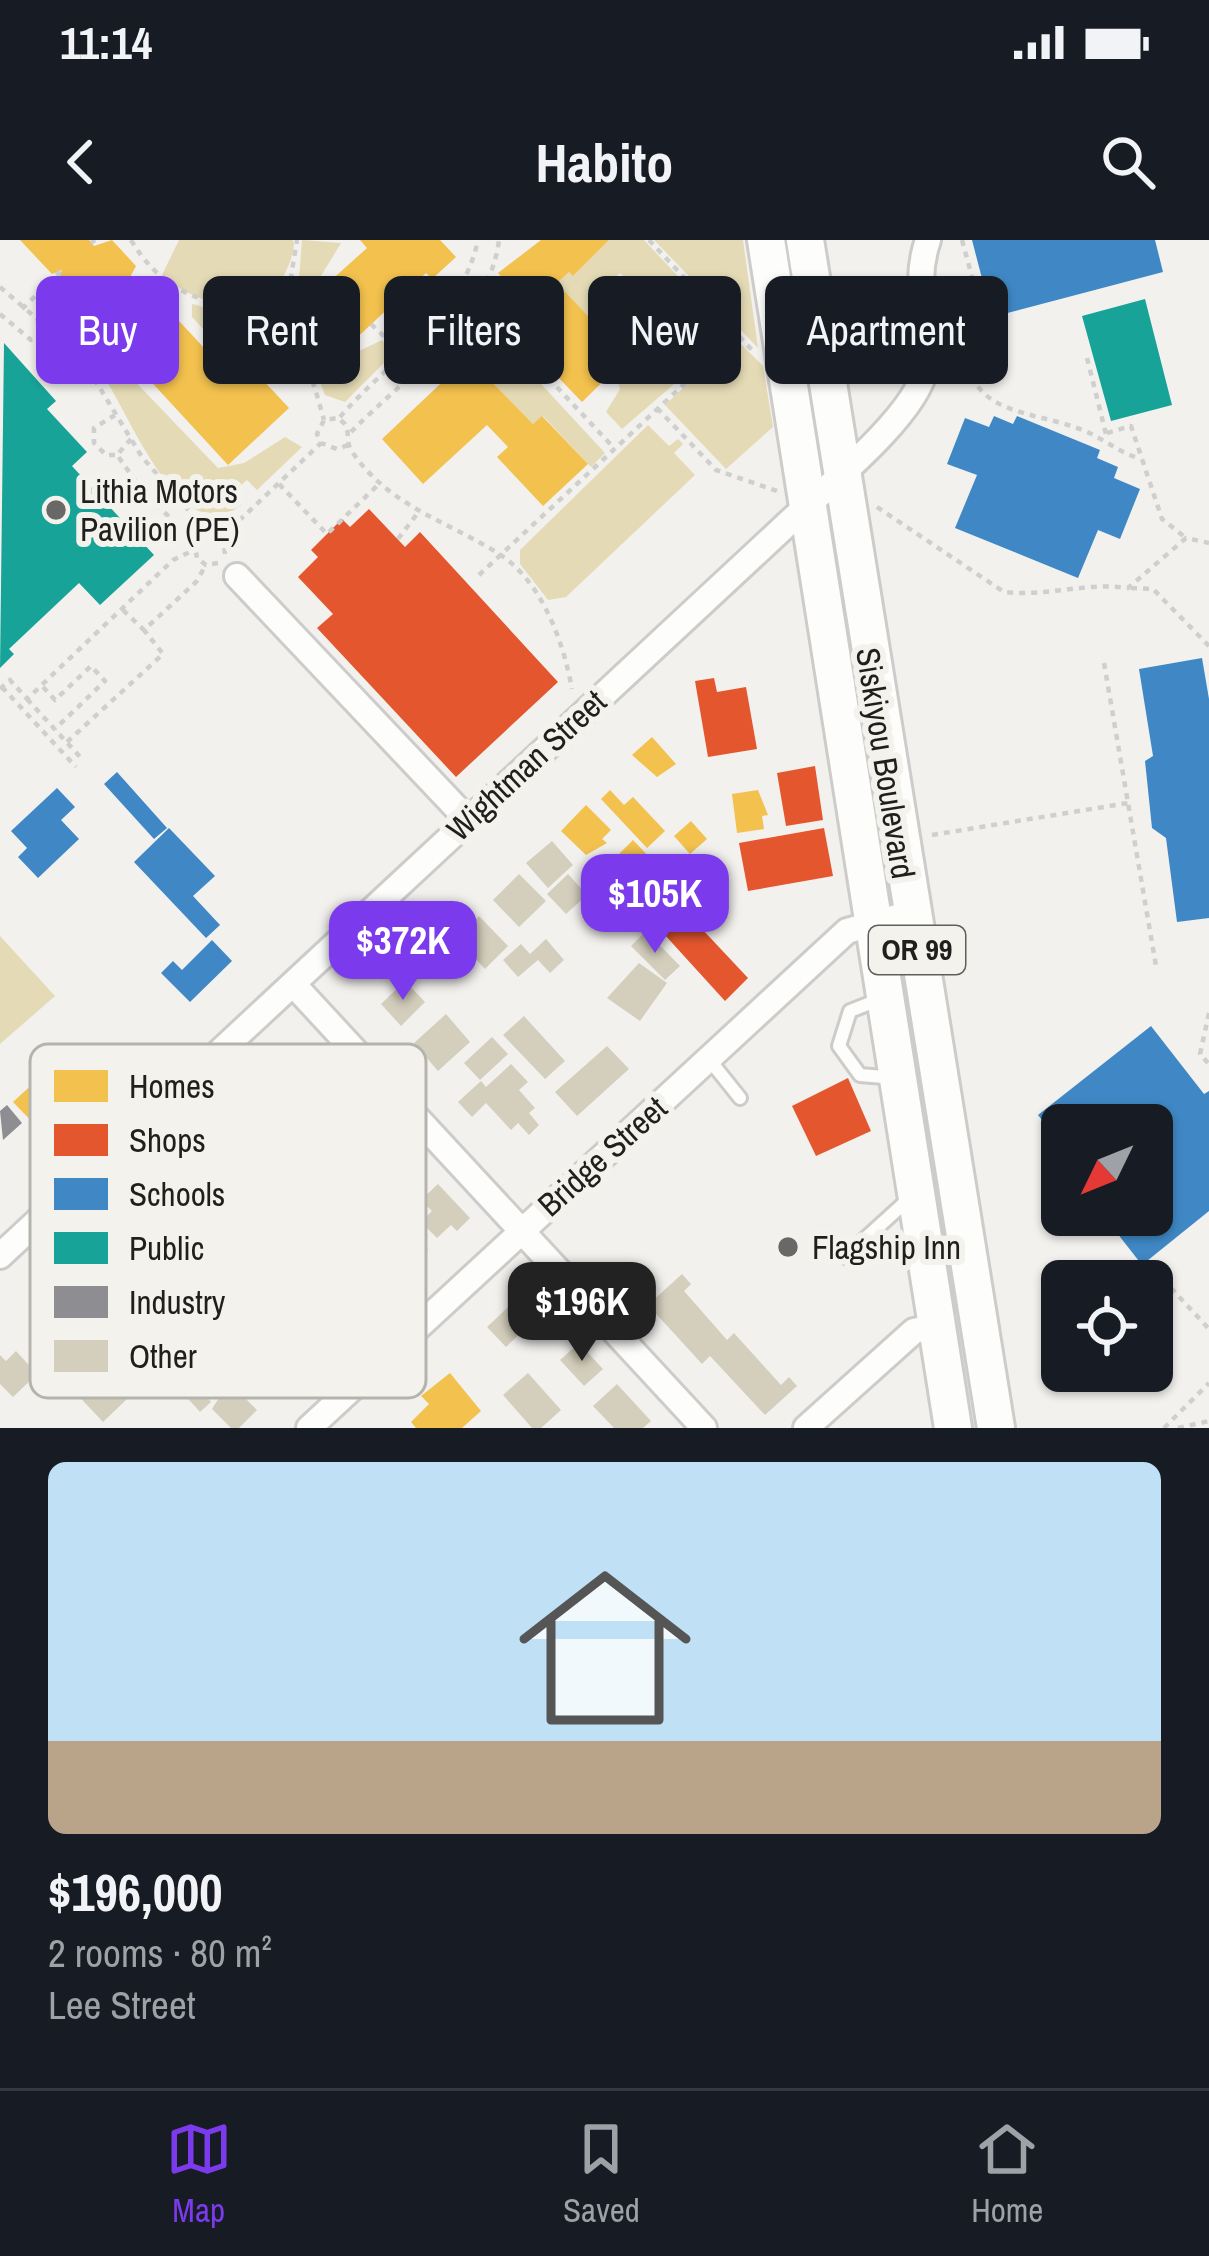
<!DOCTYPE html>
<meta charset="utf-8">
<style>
body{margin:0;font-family:"Archivo Narrow",sans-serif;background:#242831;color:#f1f3f6;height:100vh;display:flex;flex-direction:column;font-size:45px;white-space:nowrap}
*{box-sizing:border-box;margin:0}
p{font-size:39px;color:#9ea1a6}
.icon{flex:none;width:66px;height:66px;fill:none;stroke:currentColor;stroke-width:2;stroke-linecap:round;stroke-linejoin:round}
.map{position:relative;height:1188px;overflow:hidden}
.details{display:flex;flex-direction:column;background:#171b24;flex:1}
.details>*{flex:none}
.banner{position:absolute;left:36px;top:36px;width:1137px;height:108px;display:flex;gap:24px}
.needle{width:78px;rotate:227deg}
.tools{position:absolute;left:1041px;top:864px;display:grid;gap:24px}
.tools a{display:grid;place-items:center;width:132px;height:132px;border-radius:18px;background:#171b24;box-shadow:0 3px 9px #0004;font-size:60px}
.price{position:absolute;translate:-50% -102px;padding:0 27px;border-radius:24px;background:#7c3aed;color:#fff;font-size:39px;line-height:78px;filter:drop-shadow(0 3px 6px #0008)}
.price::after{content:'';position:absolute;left:50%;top:72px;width:36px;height:27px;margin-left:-18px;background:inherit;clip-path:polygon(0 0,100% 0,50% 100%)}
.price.selected{background:#222;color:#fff}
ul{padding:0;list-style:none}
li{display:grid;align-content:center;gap:24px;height:636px;padding:0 48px}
li span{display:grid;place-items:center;height:372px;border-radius:18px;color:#555}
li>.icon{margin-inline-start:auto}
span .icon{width:216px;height:216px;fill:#fffc;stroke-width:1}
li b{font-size:51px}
.tag{padding:0 42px;border-radius:18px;background:#171b24;box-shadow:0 3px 9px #0004;font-size:42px;line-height:108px}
.tag.selected{background:#7c3aed;color:#fff}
.status{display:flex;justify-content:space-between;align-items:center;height:84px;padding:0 60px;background:#171b24;direction:ltr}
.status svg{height:33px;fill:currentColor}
header{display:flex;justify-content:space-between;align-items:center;height:156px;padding:0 48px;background:#171b24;font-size:54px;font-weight:700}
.dock{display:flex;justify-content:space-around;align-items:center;height:168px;border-top:3px solid #363941;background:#171b24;font-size:33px;color:#9ea1a6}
.dock a{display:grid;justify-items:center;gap:6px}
.dock .selected{color:#7c3aed}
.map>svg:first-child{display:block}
.green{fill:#e4dab5}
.homes{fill:#f2c14e}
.shops{fill:#e4572e}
.schools{fill:#3f88c5}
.public{fill:#17a398}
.industry{fill:#8d8d92}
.building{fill:#d4cfbd}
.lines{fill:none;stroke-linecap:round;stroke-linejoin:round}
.service-casing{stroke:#cdccca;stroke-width:18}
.minor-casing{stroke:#cdccca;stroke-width:30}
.primary-casing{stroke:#cdccca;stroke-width:42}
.path{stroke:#cfcfce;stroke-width:4.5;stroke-dasharray:6 6;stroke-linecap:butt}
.service{stroke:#fdfdfc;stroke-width:12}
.minor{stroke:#fdfdfc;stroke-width:24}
.primary{stroke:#fdfdfc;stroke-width:36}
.poi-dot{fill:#696866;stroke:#f4f2ec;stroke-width:4.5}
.labels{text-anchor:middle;stroke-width:12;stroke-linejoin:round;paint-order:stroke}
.shield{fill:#f4f2ec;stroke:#5f5e5b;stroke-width:3}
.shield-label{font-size:30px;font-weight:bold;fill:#1f1f1d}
.poi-label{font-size:33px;fill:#1f1f1d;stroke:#f4f2ec;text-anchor:start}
.street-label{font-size:33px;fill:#1f1f1d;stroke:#f4f2ec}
.key{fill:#f4f2ec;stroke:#b4b3ae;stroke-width:3}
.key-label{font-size:33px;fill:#1f1f1d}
</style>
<div class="status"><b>11:14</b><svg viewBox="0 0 49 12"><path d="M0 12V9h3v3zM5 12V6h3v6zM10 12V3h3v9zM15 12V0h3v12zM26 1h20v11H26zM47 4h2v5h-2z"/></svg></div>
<header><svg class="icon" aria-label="back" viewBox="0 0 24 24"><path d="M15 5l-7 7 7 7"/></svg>Habito<svg class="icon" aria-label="search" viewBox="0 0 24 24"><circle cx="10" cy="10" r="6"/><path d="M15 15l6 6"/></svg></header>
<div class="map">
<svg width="1209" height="1188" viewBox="0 0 1209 1188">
<rect width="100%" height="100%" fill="#f2f1ee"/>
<path class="green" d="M 179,0 L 293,0 L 294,5 C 283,78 209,77 162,35 Z
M 302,0 L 341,3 L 313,49 C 314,76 331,107 359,111 L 382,100 L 393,114 L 345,162 L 325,155 L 296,77 Z
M 609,0 L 644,0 L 732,94 L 622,189 L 606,172 L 620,149 L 615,133 L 634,114 L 614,92 L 637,71 L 622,55 L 631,44 L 620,33 L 595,55 L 618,80 L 609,88 L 600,80 L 595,84 L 557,43 L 569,32 L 574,35 Z
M 654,0 L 743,0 L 758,108 Z
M 192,64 L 252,80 L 246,98 L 253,117 L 226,114 L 192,77 Z
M 736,99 L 763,126 L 773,187 L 726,229 L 665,165 Z
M 517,118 L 605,213 L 591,227 L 543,176 L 533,184 L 492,142 Z
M 107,122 L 124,130 L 218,228 L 244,223 L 285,197 L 302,207 L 257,250 L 247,240 L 232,253 L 241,265 C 179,315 126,163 98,128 Z
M 648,185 L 669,206 L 678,199 L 683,204 L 674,213 L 695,235 L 566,357 L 548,360 L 520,324 L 520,310 Z
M 0,696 L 55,756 L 0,804 Z"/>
<path class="homes" d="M 20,0 L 89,0 L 94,6 L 112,0 L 136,26 L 128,41 L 133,48 L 141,40 L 231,137 L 247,123 L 289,168 L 228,225 L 96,82 L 104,75 L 98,69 L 91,75 L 58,40 L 62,30 L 52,34 Z
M 360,0 L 440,0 L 456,17 L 432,39 L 426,33 L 348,106 L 322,77 L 332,69 L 317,53 L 367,8 Z
M 541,0 L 609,0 L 573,36 L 569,32 L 557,43 L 627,118 L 582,162 L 529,107 L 492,142 L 533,184 L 542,176 L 588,224 L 543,266 L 497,217 L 508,207 L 487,185 L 423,244 L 382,199 L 526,63 L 498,33 Z
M 652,497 L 676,524 L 657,537 L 632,515 Z
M 610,550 L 624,565 L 633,557 L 665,591 L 647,608 L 601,559 Z
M 758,550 L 768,575 L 762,576 L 764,589 L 737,593 L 732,554 Z
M 586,565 L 611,590 L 602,599 L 607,603 L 586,615 L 561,591 Z
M 691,581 L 707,599 L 690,614 L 674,596 Z
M 633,600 L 653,621 L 637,637 L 617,616 Z
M 39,838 L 72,872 L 46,896 L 13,862 Z
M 450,1133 L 481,1171 L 462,1188 L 416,1188 L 411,1182 L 429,1164 L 421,1156 Z"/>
<path class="shops" d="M 369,269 L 405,307 L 420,292 L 558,442 L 456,537 L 317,388 L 333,374 L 298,337 L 318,317 L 311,310 L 342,279 L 350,287 Z
M 714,438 L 717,452 L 746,447 L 757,509 L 708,517 L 695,441 Z
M 815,526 L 823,580 L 786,586 L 777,533 Z
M 824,588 L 833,636 L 748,651 L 739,603 Z
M 687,673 L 748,738 L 725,761 L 664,694 Z
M 848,838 L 871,891 L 816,916 L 792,866 Z"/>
<path class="schools" d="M 972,0 L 1155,0 L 1163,32 L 992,77 Z
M 994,176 L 1013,184 L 1017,176 L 1100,210 L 1097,218 L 1118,227 L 1114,238 L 1140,249 L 1120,299 L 1098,290 L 1078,338 L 955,288 L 977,235 L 947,224 L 965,178 L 989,187 Z
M 1202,418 L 1209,459 L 1209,678 L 1177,682 L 1166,598 L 1152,588 L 1145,521 L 1153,516 L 1139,429 Z
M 117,532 L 167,588 L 154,599 L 104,544 Z
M 57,548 L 75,567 L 61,580 L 79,599 L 38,638 L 18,617 L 27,608 L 11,591 Z
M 169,588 L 215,636 L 193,656 L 220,685 L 206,698 L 134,622 Z
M 212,700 L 232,721 L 190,762 L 161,733 L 173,721 L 182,730 Z
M 1151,786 L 1204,854 L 1209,851 L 1209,971 L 1142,1025 L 1103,975 L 1152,975 L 1152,885 L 1062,885 L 1062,905 L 1038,875 Z"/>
<path class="public" d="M 1145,59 L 1172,165 L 1111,181 L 1082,76 Z
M 4,103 L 56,161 L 47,169 L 87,212 L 72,226 L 154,315 L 100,365 L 79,343 L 9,409 L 14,414 L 0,428 Z"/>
<path class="industry" d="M 7,865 L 22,883 L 3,900 L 0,871 Z"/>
<path class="building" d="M 552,601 L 573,625 L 548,648 L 526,623 Z
M 519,634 L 546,661 L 519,687 L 493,660 Z
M 568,634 L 587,655 L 566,674 L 547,654 Z
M 479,676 L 508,706 L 485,729 L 470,713 L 462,721 L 448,706 Z
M 646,691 L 680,726 L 665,740 L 631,706 Z
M 546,699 L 564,720 L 550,733 L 538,720 L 518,737 L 503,720 L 521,704 L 530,714 Z
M 639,723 L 667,743 L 640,781 L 607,758 Z
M 405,741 L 425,762 L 401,786 L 381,764 Z
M 446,774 L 470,802 L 438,831 L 414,803 Z
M 524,776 L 565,821 L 545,839 L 503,795 Z
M 492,797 L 508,814 L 480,840 L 464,823 Z
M 607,806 L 629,829 L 577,876 L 555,852 Z
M 511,824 L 528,842 L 519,850 L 535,868 L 529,873 L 539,885 L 529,895 L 518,883 L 511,890 L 486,863 L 472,877 L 458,862 L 481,841 L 486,847 Z
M 438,944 L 470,978 L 457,991 L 451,985 L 437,998 L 421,982 L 432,971 L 421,960 Z
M 400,990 L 408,999 L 414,993 L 428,1009 L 404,1030 L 382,1006 Z
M 682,1034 L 691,1044 L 684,1051 L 727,1100 L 734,1093 L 781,1145 L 789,1137 L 797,1146 L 765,1175 L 710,1116 L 702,1124 L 648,1065 Z
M 527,1049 L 555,1078 L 538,1095 L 528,1086 L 506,1107 L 487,1087 Z
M 579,1103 L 603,1129 L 584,1146 L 560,1120 Z
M 16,1111 L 37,1134 L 13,1157 L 0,1144 L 0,1115 L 6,1121 Z
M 97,1126 L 127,1159 L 103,1182 L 72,1149 Z
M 528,1133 L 561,1170 L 541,1188 L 532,1188 L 503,1155 Z
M 192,1141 L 211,1162 L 200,1172 L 181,1151 Z
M 229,1142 L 257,1170 L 239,1188 L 231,1188 L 212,1169 Z
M 617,1144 L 651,1181 L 643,1188 L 614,1188 L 593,1166 Z"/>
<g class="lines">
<defs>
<path id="service" d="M 883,758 L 850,771 L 839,806 L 860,835 L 896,838
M 708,818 L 740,858
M 845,1017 L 911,957"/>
<path id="minor" d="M 237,336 L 467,579
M 293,744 L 704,1188
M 0,1016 L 783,288 C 819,253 916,177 925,129 C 934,85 910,52 928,0
M 309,1188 L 847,691 L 911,673
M 806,1188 L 914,1091 L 937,1086"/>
<path id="primary" d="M 766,0 L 953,1188
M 805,0 L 996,1188"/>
</defs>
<use href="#service" class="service-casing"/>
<use href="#minor" class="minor-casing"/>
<use href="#primary" class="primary-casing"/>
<path class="path" d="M 131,0 C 182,86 259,51 298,110 C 311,130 317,156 324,180
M 649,0 L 752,110
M 962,0 L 984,81 L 967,114 C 971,174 1031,171 1077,188 C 1099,195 1116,211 1138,218
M 91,3 L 95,0
M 290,45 L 295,105
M 0,47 L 57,96 L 95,140 L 142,217 L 207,291
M 473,64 L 498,90
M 22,69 L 62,30
M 241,69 L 269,60 L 290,43 L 297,0
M 0,74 L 31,100 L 57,96
M 371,84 L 419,129
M 443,104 L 461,124
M 524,112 L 614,208
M 1087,118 L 1106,194
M 248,125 L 281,94
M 657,168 L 716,230 L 777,251
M 340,177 C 389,120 461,79 478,0
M 351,192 C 404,138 489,81 499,0
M 1107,193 L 1131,186 L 1162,279 L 1186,298
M 131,199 L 117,215 L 143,251 L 194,302
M 348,205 L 337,209 L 321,203 L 317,194 L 324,180 L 338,178 L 345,184 C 350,194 346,202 351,210 C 387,265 444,280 496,312 C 541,339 563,400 572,449
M 115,215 L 106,215 L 94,203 L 94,188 L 115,175
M 279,244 L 327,294 L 381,242
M 877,267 L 1004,352 C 1046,357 1085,342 1128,348 L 1186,298 L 1209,303
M 223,296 L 225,314
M 398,299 L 417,274
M 218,323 L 206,325 L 197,318 L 194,302 L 207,291 L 223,296 L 321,203
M 479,335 L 737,95
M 1131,348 L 1153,349 L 1209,406
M 123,370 L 144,390 L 196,342 L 206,325
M 1104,423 L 1156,726
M 2,447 L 76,527
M 43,447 L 55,460 L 91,426 L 105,441 L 55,489
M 0,449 L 10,440 L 27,459 L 173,320 L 194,310
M 27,459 L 83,520
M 67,502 L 163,414 L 144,390
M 932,595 L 1128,563
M 1209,773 L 1200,814 L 1209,824
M 1171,1048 L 1209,1089
M 1164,1188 L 1209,1143
M 1178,1188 L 1209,1181"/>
<use href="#service" class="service"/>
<use href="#minor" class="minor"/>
<use href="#primary" class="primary"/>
</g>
<g class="poi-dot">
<circle cx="56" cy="270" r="12"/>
<circle cx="788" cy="1007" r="12"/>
</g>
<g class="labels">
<rect class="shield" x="869" y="686" width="96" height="48" rx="9"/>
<g class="shield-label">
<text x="917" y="720">OR 99</text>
</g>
<g class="poi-label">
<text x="80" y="263">Lithia Motors<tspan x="80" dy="38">Pavilion (PE)</tspan></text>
<text x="812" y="1019">Flagship Inn</text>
</g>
<g class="street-label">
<text transform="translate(886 523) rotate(81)" y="12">Siskiyou Boulevard</text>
<text transform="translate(526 525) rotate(-43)" y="12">Wightman Street</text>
<text transform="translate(602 916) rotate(-42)" y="12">Bridge Street</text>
</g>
</g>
<rect x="30" y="804" width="396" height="354" rx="18" class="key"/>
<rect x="54" y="830" width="54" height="32" fill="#f2c14e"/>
<rect x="54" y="884" width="54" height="32" fill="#e4572e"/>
<rect x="54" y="938" width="54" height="32" fill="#3f88c5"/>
<rect x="54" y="992" width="54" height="32" fill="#17a398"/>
<rect x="54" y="1046" width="54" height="32" fill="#8d8d92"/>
<rect x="54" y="1100" width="54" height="32" fill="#d4cfbd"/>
<g class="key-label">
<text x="129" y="858">Homes</text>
<text x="129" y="912">Shops</text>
<text x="129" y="966">Schools</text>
<text x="129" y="1020">Public</text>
<text x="129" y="1074">Industry</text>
<text x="129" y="1128">Other</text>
</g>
</svg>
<div class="tools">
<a><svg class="needle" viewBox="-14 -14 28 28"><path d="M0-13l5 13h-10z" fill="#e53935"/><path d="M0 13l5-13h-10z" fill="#9ea1a6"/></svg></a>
<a><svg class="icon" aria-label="locate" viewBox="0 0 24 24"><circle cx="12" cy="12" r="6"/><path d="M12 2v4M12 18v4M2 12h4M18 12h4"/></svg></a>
</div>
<b class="price" style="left:655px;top:716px">$105K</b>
<b class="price" style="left:403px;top:763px">$372K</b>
<b class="price selected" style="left:582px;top:1124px">$196K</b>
<div class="banner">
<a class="tag selected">Buy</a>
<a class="tag">Rent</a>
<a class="tag">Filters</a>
<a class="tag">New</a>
<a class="tag">Apartment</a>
</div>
</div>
<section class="details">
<ul>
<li><span style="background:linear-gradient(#bfe0f5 75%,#b9a48a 0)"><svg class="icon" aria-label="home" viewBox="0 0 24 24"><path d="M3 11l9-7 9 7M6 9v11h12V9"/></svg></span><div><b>$196,000</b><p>2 rooms · 80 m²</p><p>Lee Street</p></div></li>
</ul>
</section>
<nav class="dock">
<a class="selected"><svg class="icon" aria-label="map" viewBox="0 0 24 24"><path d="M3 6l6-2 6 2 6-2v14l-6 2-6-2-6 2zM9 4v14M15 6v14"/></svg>Map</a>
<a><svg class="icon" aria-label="saved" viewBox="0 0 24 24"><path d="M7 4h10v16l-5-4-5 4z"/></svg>Saved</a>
<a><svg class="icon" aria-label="home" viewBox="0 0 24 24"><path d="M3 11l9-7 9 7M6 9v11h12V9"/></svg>Home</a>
</nav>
